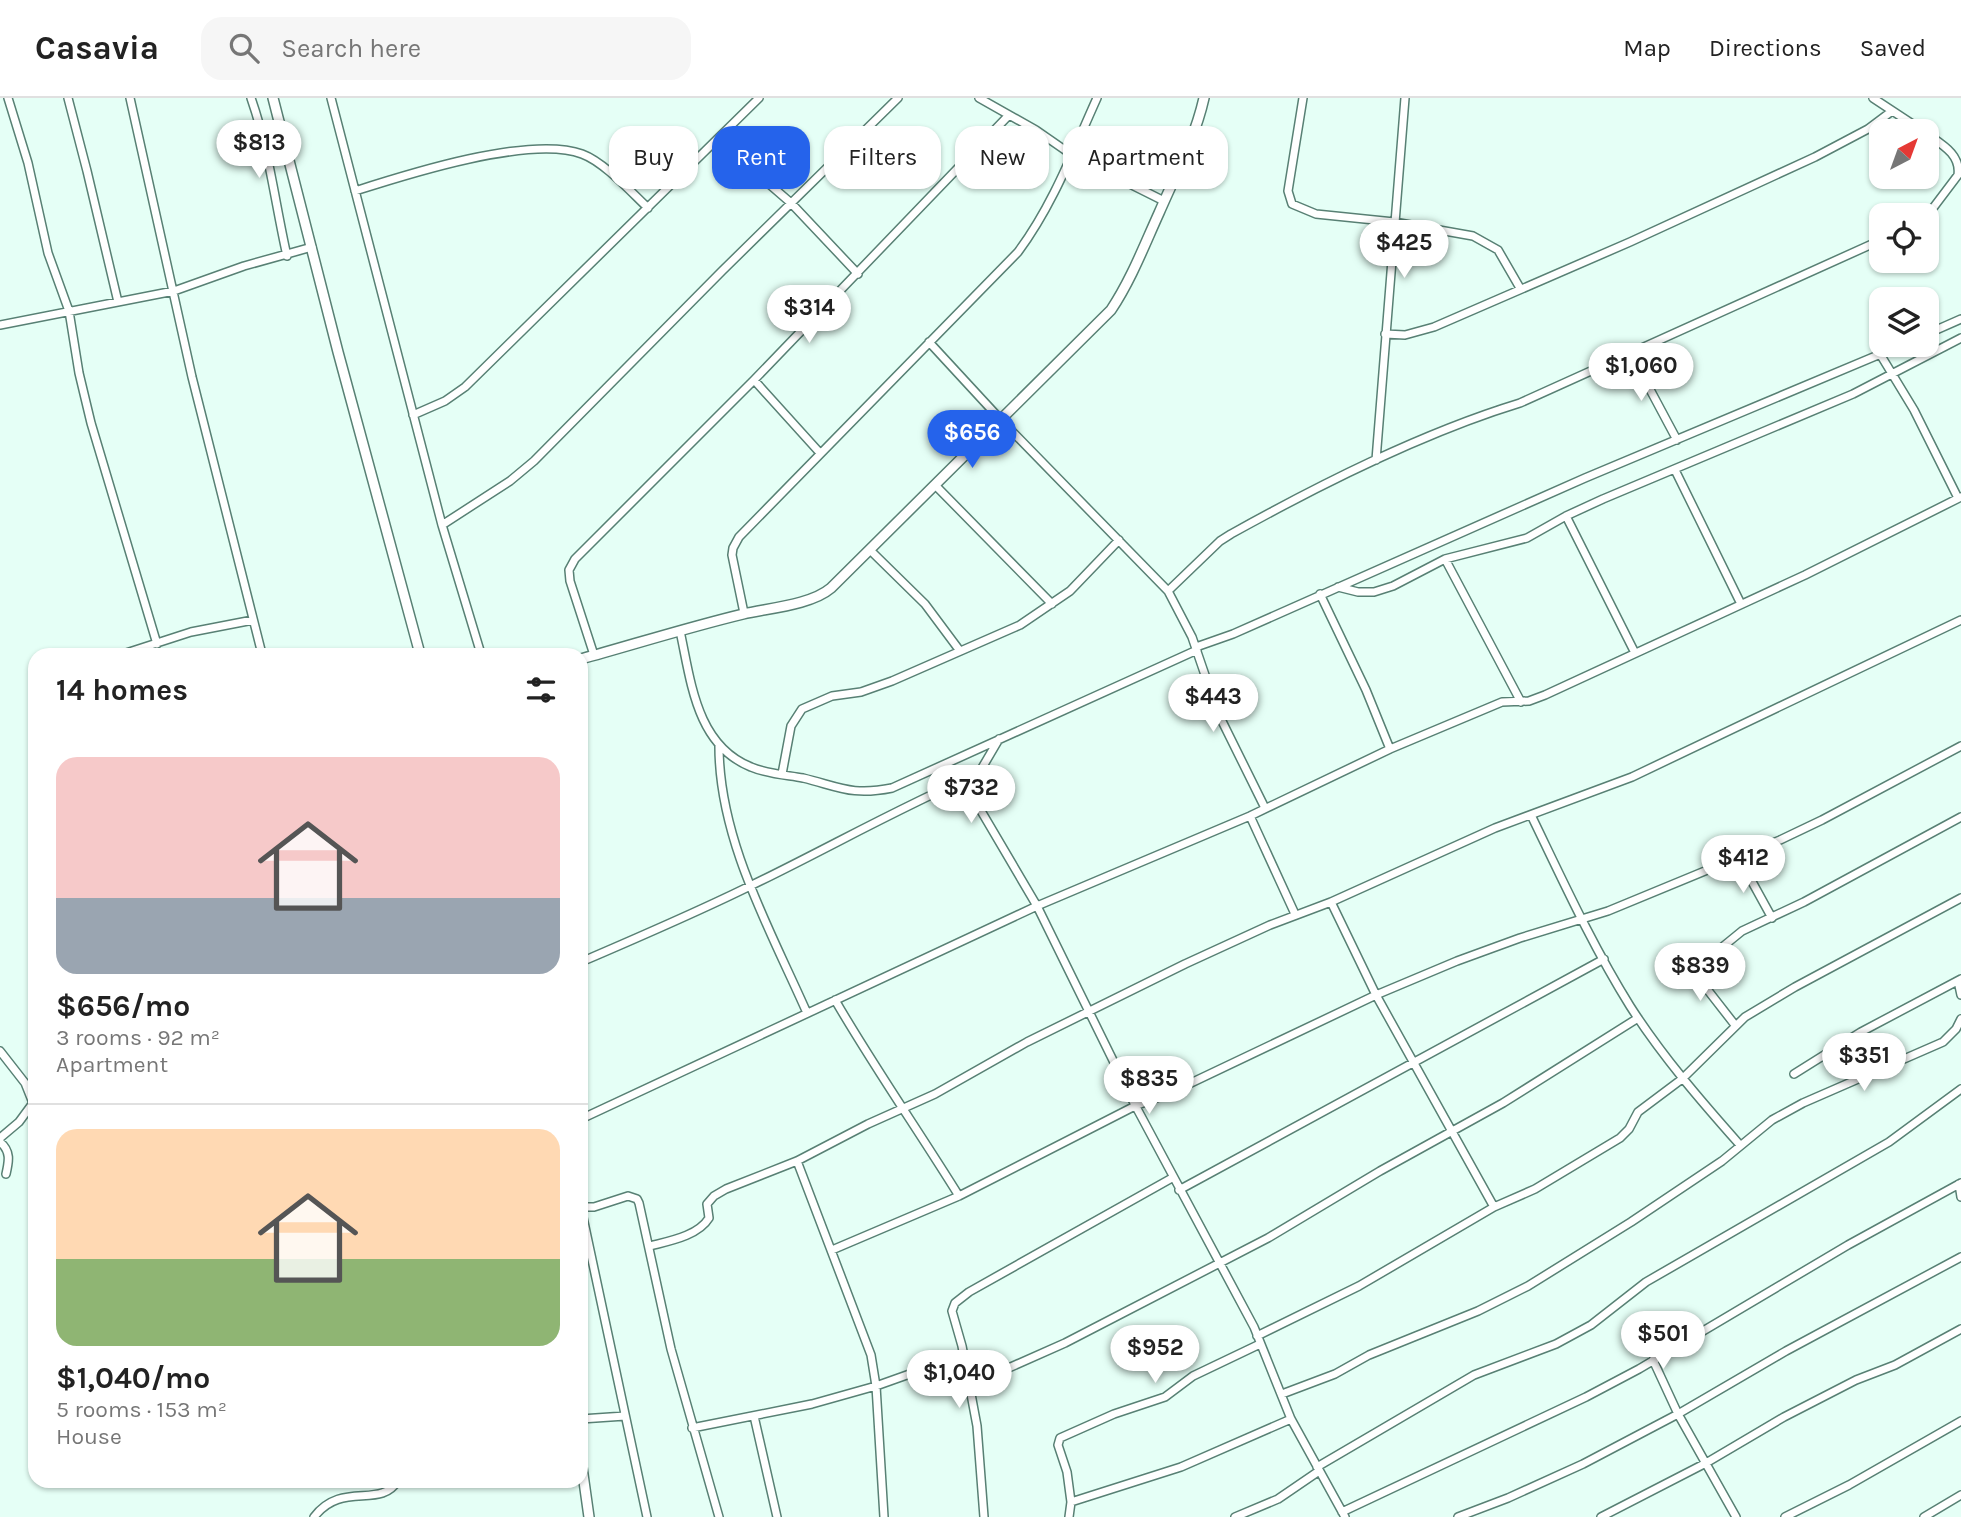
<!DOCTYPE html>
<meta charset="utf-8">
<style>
body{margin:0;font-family:Karla,sans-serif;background:#f6f6f6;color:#222;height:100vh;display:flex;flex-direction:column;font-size:26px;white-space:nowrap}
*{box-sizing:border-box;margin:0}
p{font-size:23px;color:#767676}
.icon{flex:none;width:38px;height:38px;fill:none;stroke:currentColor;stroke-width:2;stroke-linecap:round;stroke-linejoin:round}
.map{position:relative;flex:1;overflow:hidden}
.panel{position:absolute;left:28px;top:550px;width:560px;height:840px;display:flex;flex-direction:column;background:#fff;border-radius:21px;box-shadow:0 2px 5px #0004}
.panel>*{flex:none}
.banner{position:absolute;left:609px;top:28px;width:665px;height:63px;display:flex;gap:14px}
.needle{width:46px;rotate:41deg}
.controls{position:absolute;left:1869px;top:21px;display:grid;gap:14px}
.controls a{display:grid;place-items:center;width:70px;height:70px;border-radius:14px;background:#fff;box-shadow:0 2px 5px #0004;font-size:35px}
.price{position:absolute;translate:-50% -60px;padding:0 16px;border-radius:24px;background:#fff;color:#222;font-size:23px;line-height:46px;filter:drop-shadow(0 2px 4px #0008)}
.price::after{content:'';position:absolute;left:50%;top:42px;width:21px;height:16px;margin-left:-10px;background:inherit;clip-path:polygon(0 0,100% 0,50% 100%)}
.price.selected{background:#2563eb;color:#fff}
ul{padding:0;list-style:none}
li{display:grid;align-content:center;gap:14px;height:371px;padding:0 28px}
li+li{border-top:2px solid #e0e0e0}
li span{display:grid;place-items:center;height:217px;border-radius:21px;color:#555}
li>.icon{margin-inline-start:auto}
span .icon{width:126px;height:126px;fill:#fffc;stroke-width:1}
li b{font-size:30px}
h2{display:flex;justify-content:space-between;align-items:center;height:84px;padding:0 28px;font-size:30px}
.pill{padding:0 24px;border-radius:21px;background:#fff;box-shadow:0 2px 5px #0004;font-size:24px;line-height:63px}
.pill.selected{background:#2563eb;color:#fff}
header{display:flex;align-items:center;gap:42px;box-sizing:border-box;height:98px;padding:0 35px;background:#fff;border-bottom:2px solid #e0e0e0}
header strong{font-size:33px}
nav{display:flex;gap:38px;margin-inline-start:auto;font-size:24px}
.search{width:490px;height:63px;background:#f6f6f6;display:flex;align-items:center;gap:18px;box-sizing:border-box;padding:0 24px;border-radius:21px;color:#767676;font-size:26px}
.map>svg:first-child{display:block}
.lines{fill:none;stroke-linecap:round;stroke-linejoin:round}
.minor-casing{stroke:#588074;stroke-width:10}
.tertiary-casing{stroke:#588074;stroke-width:12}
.minor{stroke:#fff;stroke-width:7}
.tertiary{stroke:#fff;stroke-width:9}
</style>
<header>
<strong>Casavia</strong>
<div class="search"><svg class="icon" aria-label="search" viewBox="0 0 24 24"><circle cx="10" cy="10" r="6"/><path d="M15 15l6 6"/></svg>Search here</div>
<nav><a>Map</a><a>Directions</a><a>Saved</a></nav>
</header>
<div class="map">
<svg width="1961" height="1419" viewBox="0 0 1961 1419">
<rect width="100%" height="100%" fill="#e5fff6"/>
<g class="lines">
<defs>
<path id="minor" d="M 8,0 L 28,65 L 48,155 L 69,213 L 79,275 L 91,325 L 157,546
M 68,0 L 87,73 L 118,204
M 130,0 L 192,279 L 262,556
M 251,0 C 269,51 275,105 287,158
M 331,0 L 442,427 L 481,556
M 979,0 L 1036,32 L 1072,57 L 1164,103
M 1303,0 L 1288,93 L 1292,106 L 1316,116 L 1394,124 L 1473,138 L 1498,152 L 1520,190
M 1873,0 L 1923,33
M 1927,36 C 1941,46 1961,56 1958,77 L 1927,118
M 718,42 L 791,105 L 858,176
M 355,93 C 408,76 530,37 582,56 C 604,64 631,94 648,110
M 0,227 L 174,193 L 244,168 L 312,149
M 1385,236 L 1405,237 L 1434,229 L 1630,144 L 1815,59 L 1868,31 L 1892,13
M 1927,236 L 1961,221
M 929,244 L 1001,322 L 1168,493 L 1192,539 L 1218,615 L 1265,710
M 1630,254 L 1677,342
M 1880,256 L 1914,312 L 1958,400
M 754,282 L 820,355
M 413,317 L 445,303 L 465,289 L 759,0
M 1376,362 L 1405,0
M 1675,372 L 1741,506
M 935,387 L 1052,506
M 1566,418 L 1635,555
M 442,427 L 510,383 L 534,363 L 722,173 L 898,0
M 871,453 L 925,506 L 960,553
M 1445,461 L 1521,604
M 1338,489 L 1358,494 L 1374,494 L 1393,488 L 1445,461 L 1527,440 L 1566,418 L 1603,401 L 1853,296 L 1961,240
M 1168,493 L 1220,443 L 1231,436 C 1321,386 1422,335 1520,305 L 1881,142
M 1320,496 L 1366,592 L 1390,651
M 744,515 L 732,457 L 733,450 L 739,439 L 1018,154 C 1053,107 1073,53 1097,0
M 680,533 C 691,583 696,647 751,669 C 767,676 786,677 803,680 C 840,689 852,698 892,690 L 1197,552
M 1196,549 L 1233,536 L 1585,380 L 1902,247
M 123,556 L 191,534 L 253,522
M 594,557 L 570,483 L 569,472 L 575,461 L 754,282 L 1009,17
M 999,641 L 972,687 L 977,706 L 1037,808 L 1134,1005 L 1254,1229 L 1291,1321 L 1345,1419
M 719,648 C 719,742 770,831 807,915
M 782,676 L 791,628 L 802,611 L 832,598 L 861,594 L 892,583 L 1020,527 L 1070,493 L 1119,442
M 1531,717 C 1562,781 1592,847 1630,908 C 1662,958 1701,1003 1740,1047
M 1250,718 L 1295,816
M 1739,760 L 1772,820
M 1331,804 L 1376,897 L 1494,1109
M 581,864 C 637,840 693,816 748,789 C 825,752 900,709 979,675
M 1958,883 L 1961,897
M 835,902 C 874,969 918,1032 959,1098
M 1735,927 L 1696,877 L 1696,872 L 1704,864 L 1742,833 L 1804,804 L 1961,719
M 0,953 L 25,985 L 33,1005 L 19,1024 L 0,1040
M 1794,976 L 1861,934 L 1961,881
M 581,1021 L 1037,808 L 1250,718 L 1390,651 L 1502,604 L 1529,603 L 1545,597 L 1805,477 L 1961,399
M 0,1044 C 11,1053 9,1063 6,1076
M 797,1063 L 871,1257 L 876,1288 L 884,1419
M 1959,1086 L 1961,1099
M 1179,1092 L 1604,861
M 581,1109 L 594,1109 L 628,1098 L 637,1101 L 639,1105 L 671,1251 L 719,1419
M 581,1110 L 647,1419
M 650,1148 C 669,1143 698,1138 709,1120 L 707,1106 L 714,1098 L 726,1091 L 797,1063 L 868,1026 L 935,996 L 1027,944 L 1185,866 L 1270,827 L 1331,804 L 1495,730 L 1632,679 L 1961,522
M 832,1152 L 959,1098 L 1135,1008 L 1172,994 L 1376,897 L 1457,863 L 1520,840 L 1608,813 L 1780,742 L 1822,722 L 1961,648
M 1257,1238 L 1359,1188 L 1494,1109 L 1535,1091 L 1620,1040 L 1629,1031 L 1638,1014 L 1682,981 L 1745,919 L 1795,889 L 1961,800
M 1653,1262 L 1678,1316 L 1736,1419
M 968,1288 L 1065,1245 L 1268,1140 L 1380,1073 L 1503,1005 L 1638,920
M 1282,1296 L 1335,1276 L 1369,1257 L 1478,1213 L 1528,1188 L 1631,1124 L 1722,1063 L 1772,1022 L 1803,1005 L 1943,944 L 1956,931 L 1961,921
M 754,1318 L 777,1419
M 581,1321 L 625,1318
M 692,1330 L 812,1306 L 876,1288 L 963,1257
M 1317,1369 L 1474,1277 L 1556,1246 L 1591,1227 L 1646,1184 L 1889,1044 L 1961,991
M 1071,1404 L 1181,1369 L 1291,1321
M 1342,1414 L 1586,1299 L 1639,1271 L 1848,1147 L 1961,1085
M 314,1419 C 342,1382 381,1412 398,1382
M 984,1419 L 977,1328 L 962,1248 L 952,1213 L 955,1205 L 969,1194 L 1172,1080
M 1069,1419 L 1071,1404 L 1067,1374 L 1058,1347 L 1060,1340 L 1114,1316 L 1165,1299 L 1193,1278 L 1260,1246
M 1235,1419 L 1278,1401 L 1319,1373
M 1458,1419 L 1508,1400 L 1583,1366 L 1678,1316 L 1786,1253 L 1961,1159
M 1601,1419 L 1706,1365 L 1784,1319 L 1856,1282 L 1895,1267 L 1961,1231
M 1785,1419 L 1849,1387 L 1961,1323
M 1924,1419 L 1961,1397"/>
<path id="tertiary" d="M 273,0 L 338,254 L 420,556
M 581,561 C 635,546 689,529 743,516 C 769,510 811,507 831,490 L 1111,212 C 1131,182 1144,148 1159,115 C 1175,78 1195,40 1204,0
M 581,1362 L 589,1419"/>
</defs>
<use href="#minor" class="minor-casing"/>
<use href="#tertiary" class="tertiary-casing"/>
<use href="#minor" class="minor"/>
<use href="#tertiary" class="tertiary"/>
</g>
</svg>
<div class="controls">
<a><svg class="needle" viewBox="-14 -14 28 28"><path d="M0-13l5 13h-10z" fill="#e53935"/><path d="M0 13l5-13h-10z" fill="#767676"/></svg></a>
<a><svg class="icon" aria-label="locate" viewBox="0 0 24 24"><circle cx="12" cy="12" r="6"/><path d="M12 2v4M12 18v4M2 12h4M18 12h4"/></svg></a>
<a><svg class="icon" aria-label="layers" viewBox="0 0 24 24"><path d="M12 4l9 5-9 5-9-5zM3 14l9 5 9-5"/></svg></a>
</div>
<b class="price" style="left:259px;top:82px">$813</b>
<b class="price" style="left:1404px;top:182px">$425</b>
<b class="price" style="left:809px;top:247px">$314</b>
<b class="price" style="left:1641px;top:305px">$1,060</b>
<b class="price selected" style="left:972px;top:372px">$656</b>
<b class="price" style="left:1213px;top:636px">$443</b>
<b class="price" style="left:971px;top:727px">$732</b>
<b class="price" style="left:1743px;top:797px">$412</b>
<b class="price" style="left:1700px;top:905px">$839</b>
<b class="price" style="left:1864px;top:995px">$351</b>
<b class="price" style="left:1149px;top:1018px">$835</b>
<b class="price" style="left:1663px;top:1273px">$501</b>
<b class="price" style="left:1155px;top:1287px">$952</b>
<b class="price" style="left:959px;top:1312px">$1,040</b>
<div class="banner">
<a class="pill">Buy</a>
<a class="pill selected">Rent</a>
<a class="pill">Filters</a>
<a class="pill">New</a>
<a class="pill">Apartment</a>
</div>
<section class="panel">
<h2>14 homes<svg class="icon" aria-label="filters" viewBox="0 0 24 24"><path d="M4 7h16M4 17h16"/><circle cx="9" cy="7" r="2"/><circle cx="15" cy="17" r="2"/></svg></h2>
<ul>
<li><span style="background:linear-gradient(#f6c9c9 65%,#9aa5b1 0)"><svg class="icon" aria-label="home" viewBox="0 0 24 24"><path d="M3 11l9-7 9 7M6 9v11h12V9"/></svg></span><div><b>$656/mo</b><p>3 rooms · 92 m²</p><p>Apartment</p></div></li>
<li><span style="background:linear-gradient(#ffd9b3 60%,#8fb573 0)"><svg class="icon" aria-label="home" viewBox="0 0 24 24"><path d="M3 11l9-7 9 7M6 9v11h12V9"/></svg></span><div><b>$1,040/mo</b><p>5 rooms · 153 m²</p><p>House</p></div></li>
</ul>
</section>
</div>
